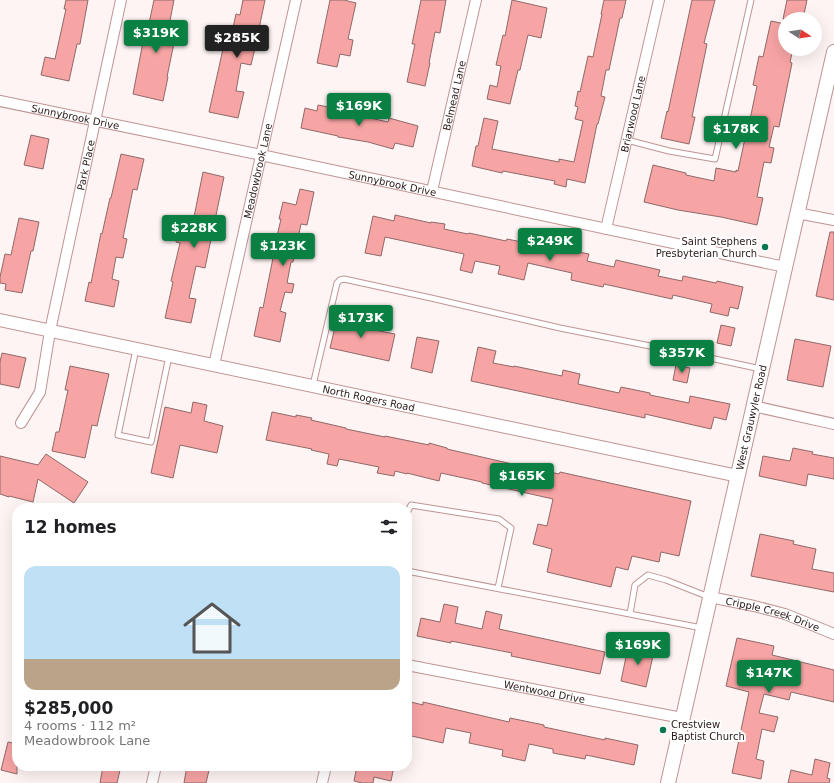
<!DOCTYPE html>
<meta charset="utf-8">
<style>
body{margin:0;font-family:"DejaVu Sans",sans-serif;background:#f2f2f2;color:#202124;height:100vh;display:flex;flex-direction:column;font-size:15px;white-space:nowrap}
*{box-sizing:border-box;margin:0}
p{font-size:13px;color:#757577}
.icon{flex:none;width:22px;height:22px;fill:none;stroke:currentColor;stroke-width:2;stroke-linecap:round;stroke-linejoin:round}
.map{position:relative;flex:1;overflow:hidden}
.side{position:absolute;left:12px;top:503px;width:400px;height:268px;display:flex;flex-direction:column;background:#fff;border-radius:16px;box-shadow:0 4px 16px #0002}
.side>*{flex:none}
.needle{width:26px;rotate:102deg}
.fabs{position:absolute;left:778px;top:12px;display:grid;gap:8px}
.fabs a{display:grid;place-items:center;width:44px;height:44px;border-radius:50%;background:#fff;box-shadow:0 4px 16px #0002;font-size:20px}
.price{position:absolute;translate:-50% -34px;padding:0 9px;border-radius:4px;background:#0b8043;color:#fff;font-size:13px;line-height:26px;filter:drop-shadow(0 1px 2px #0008)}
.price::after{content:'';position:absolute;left:50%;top:24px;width:12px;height:9px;margin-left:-6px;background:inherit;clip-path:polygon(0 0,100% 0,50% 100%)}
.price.selected{background:#222;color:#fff}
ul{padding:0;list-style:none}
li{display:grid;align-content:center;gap:8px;height:212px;padding:0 12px}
li span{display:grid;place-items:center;height:124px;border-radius:12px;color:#555}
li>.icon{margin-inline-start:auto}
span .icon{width:72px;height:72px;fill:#fffc;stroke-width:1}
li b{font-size:17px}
h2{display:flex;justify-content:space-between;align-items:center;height:48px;padding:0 12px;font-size:17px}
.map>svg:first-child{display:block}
.building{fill:#f7a4a4;stroke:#8f6968}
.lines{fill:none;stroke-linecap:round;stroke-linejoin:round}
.service-casing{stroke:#bf9594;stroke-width:7}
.minor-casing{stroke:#bf9594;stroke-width:12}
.tertiary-casing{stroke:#bf9594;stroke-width:14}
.secondary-casing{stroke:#bf9594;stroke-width:16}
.service{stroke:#fff;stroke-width:5}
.minor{stroke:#fff;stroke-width:10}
.tertiary{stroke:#fff;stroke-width:12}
.secondary{stroke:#fff;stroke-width:14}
.poi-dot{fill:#09764f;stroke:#fff;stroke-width:1.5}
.labels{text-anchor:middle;stroke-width:4;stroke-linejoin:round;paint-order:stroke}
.street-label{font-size:10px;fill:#281918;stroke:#fff}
.poi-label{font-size:10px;fill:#281918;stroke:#fff;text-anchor:end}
</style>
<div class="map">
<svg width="834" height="783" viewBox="0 0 834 783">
<rect width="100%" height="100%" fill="#fef4f4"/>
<path class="building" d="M 66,0 L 88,0 L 80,44 L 77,44 L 69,81 L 41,75 L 45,57 L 55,59 L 66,9 L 64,9 Z
M 154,0 L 174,0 L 167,36 L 175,38 L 167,77 L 168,77 L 163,101 L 133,94 L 143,42 L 145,42 Z
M 243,0 L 265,0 L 255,48 L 251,65 L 241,63 L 236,91 L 244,92 L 238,118 L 209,112 L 223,49 L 228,51 L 236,14 L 240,15 Z
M 330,0 L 344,0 L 356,3 L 348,39 L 353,40 L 350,56 L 340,54 L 337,67 L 317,63 Z
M 421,0 L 446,0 L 440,33 L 435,32 L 429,63 L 430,63 L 425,86 L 407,82 L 415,44 L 412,44 Z
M 512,0 L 547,8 L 541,38 L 528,35 L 520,70 L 518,70 L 510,104 L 487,99 L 490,85 L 497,87 L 501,66 L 496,65 L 503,35 L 505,36 Z
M 604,0 L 626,0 L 622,18 L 620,18 L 609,70 L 606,70 L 601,96 L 605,97 L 598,124 L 597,124 L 585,183 L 567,179 L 566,187 L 554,184 L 555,181 L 503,171 L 502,173 L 472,166 L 476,146 L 478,146 L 484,118 L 498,121 L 492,149 L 559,162 L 559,159 L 574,162 L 583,121 L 575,119 L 578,107 L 575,106 L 578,91 L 580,92 L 588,56 L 593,57 L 602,14 L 601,14 Z
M 692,0 L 715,0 L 704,43 L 707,44 L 692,117 L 695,117 L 689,144 L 661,138 L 667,111 L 668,112 Z
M 787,0 L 807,0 L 803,19 L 783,19 Z
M 771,21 L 785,24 L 785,49 L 793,49 L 790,62 L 792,63 L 779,127 L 774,126 L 769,147 L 774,148 L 771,163 L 764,162 L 757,197 L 763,198 L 757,225 L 721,217 L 678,210 L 644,202 L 653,165 L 686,173 L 686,175 L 714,181 L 716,168 L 736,172 L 736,170 L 738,171 L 747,129 L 748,129 L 757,86 L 753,85 L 759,56 L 763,57 Z
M 318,105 L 339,109 L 339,111 L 388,122 L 389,118 L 418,126 L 413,147 L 395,143 L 393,149 L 368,142 L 338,137 L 338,136 L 301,128 L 305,108 L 317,111 Z
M 31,135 L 49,139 L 43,169 L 24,165 Z
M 121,154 L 144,159 L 137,190 L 133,189 L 123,238 L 127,239 L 123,258 L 116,257 L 112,279 L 119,281 L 114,307 L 85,301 L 89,282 L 91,283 L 101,233 L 102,234 L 110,198 L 111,198 Z
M 203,172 L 224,177 L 205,268 L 196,266 L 189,298 L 196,299 L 191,323 L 165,318 L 173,282 L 171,281 L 180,243 L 176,242 L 178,229 L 191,232 Z
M 300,189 L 314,192 L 307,225 L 301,224 L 293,262 L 291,262 L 287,283 L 294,284 L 292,293 L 285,292 L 280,311 L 286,313 L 280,342 L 254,336 L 260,307 L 263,308 L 273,258 L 272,258 L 281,219 L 279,219 L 283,202 L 296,205 Z
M 395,215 L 431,223 L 431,222 L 445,224 L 444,229 L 468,234 L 469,233 L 506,241 L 507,239 L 541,246 L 541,245 L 589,254 L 587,261 L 614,267 L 616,260 L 660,270 L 658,276 L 682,281 L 683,276 L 716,283 L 717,281 L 743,287 L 738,309 L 730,307 L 728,316 L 710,312 L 712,304 L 673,295 L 672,299 L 604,284 L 603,287 L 571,280 L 572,273 L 528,263 L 524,280 L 498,274 L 500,266 L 475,261 L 472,273 L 460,270 L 464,254 L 385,237 L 381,256 L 365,253 L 373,216 L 394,221 Z
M 19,218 L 39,222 L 33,251 L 31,251 L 22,293 L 5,290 L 6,284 L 0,283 L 0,277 L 5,254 L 11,255 Z
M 830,232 L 834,232 L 834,300 L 816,296 Z
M 338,315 L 365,321 L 364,328 L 395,334 L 389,361 L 330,348 Z
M 721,325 L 735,328 L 731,346 L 717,343 Z
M 417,337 L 439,341 L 432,373 L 411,368 Z
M 795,339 L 831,346 L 823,387 L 787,380 Z
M 478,347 L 496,351 L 493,363 L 514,367 L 514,366 L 562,376 L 563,370 L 580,374 L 578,384 L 619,393 L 621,387 L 650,393 L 650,395 L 689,403 L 690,396 L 730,404 L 726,420 L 714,417 L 711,429 L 645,414 L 645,418 L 471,381 Z
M 2,353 L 26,358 L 19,388 L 0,384 L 0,362 Z
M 676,365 L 690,368 L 687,383 L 673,380 Z
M 70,366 L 109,374 L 97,426 L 92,425 L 85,458 L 52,451 L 56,432 L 59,432 L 68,390 L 65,390 Z
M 193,402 L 207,405 L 204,421 L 223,426 L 217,453 L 180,445 L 173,478 L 151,473 L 165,407 L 191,413 Z
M 272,412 L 296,417 L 296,415 L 312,418 L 311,420 L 346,428 L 346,429 L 385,437 L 385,436 L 429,445 L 429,443 L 447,448 L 447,449 L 521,466 L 559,474 L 560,472 L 691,501 L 679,556 L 661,552 L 659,562 L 632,556 L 628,570 L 616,567 L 611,587 L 547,572 L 552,549 L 533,544 L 538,524 L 547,526 L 553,499 L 482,483 L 482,482 L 441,473 L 439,481 L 407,473 L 407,474 L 395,471 L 394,476 L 377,473 L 379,467 L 339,459 L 337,466 L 327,464 L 329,454 L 311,450 L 312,449 L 266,440 Z
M 793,448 L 813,452 L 812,454 L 834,458 L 834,479 L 808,474 L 806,486 L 759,476 L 763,456 L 790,461 Z
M 46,454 L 88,482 L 74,503 L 38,479 L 33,502 L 9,496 L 9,497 L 0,494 L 0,456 L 38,465 Z
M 760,534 L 794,541 L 793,544 L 816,549 L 812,569 L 834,573 L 834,592 L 751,576 Z
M 444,604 L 458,607 L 455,623 L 482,629 L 486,611 L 502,615 L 499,629 L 605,652 L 600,674 L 511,656 L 512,653 L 451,641 L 451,643 L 417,636 L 421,618 L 440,622 Z
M 737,638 L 774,646 L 772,655 L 834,670 L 834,702 L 791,692 L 789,700 L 764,694 L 759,713 L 778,717 L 774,732 L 762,729 L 756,759 L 764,761 L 761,779 L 732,773 L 749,692 L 726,686 Z
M 639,644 L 655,647 L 646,687 L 621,681 L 627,652 L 637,654 Z
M 407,701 L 423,705 L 423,702 L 509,722 L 510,718 L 544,725 L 544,727 L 605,740 L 605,738 L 638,745 L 634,765 L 586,755 L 585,759 L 553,753 L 553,749 L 529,744 L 525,761 L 502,756 L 503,750 L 469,743 L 471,733 L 446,728 L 443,743 L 407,735 Z
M 8,742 L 17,744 L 17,774 L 1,770 Z
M 815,759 L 830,763 L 827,778 L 830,779 L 829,783 L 788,783 L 791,770 L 812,775 Z
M 103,766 L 121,766 L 117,783 L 100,783 Z
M 187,766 L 210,766 L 206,783 L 184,783 Z
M 357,766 L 394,766 L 391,781 L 374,777 L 373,783 L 362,783 L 354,781 Z"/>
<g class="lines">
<defs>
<path id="service" d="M 627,140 L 669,151 L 715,159 L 751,0
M 136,349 L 118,435 L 151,442 L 169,356
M 313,385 L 337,283 L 340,280 L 344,279 L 431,298 L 560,328 L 710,358 L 761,369
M 407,513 L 411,505 L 499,519 L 511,528 L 498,588
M 407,569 L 412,572 L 702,628
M 630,614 L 635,585 L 648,575 L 666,580 L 709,597"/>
<g id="minor">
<path id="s1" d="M 0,101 L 261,155 L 785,267"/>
<path id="s2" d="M 432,191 L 476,0"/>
<path d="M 797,213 L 834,220"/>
<path id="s3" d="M 606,229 L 659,0"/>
<path id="s4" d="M 214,365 L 296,0"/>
<path d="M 753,406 L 834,424"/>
<path id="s5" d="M 21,423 L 40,392 L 50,331 L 121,0"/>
<path id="s6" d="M 710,597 L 754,606 L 785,614 L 834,634"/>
<path id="s7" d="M 407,665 L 682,718"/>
<path d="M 152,783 L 156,766"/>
<path d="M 322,783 L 326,766"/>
</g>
<g id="tertiary">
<path id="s8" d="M 0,320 L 738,476"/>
</g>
<g id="secondary">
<path id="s9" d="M 668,783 L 834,52"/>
</g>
</defs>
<use href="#service" class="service-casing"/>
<use href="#minor" class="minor-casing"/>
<use href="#tertiary" class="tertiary-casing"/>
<use href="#secondary" class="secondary-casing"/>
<use href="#service" class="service"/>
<use href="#minor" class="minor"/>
<use href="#tertiary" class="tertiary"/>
<use href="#secondary" class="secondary"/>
</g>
<g class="poi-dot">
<circle cx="765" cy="247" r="4"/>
<circle cx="663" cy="730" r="4"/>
</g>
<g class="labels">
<g class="street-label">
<text dy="4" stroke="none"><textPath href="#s2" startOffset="98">Belmead Lane</textPath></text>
<text dy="4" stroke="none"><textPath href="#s3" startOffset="118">Briarwood Lane</textPath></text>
<text dy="4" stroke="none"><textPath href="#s1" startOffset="77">Sunnybrook Drive</textPath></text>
<text dy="4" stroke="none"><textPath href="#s5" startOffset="268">Park Place</textPath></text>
<text dy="4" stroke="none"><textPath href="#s4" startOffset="199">Meadowbrook Lane</textPath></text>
<text dy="4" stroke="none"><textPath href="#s1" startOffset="401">Sunnybrook Drive</textPath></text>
<text dy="4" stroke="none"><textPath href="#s8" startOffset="377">North Rogers Road</textPath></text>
<text dy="4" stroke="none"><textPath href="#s9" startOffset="375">West Grauwyler Road</textPath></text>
<text dy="4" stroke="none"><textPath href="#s6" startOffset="65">Cripple Creek Drive</textPath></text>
<text dy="4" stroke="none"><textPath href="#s7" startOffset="140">Wentwood Drive</textPath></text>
</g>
<g class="poi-label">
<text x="757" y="245">Saint Stephens<tspan x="757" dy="12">Presbyterian Church</tspan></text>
<text x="671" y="728" text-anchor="start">Crestview<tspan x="671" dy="12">Baptist Church</tspan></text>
</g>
</g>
</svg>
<div class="fabs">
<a><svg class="needle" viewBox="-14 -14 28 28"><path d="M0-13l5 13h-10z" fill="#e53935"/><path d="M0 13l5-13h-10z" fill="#757577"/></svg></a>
</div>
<b class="price" style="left:156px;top:54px">$319K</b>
<b class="price selected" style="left:237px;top:59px">$285K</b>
<b class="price" style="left:359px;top:127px">$169K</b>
<b class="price" style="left:736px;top:150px">$178K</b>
<b class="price" style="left:194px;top:249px">$228K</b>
<b class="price" style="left:550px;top:262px">$249K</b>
<b class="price" style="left:283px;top:267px">$123K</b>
<b class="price" style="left:361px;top:339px">$173K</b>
<b class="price" style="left:682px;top:374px">$357K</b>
<b class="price" style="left:522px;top:497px">$165K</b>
<b class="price" style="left:638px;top:666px">$169K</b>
<b class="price" style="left:769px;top:694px">$147K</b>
<section class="side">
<h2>12 homes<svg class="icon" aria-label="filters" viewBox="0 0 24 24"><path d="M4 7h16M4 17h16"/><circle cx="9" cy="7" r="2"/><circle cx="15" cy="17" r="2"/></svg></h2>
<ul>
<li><span style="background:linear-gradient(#bfe0f5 75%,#b9a48a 0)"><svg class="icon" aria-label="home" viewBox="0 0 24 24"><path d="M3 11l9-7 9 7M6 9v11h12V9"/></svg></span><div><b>$285,000</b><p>4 rooms · 112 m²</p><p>Meadowbrook Lane</p></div></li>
</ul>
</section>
</div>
